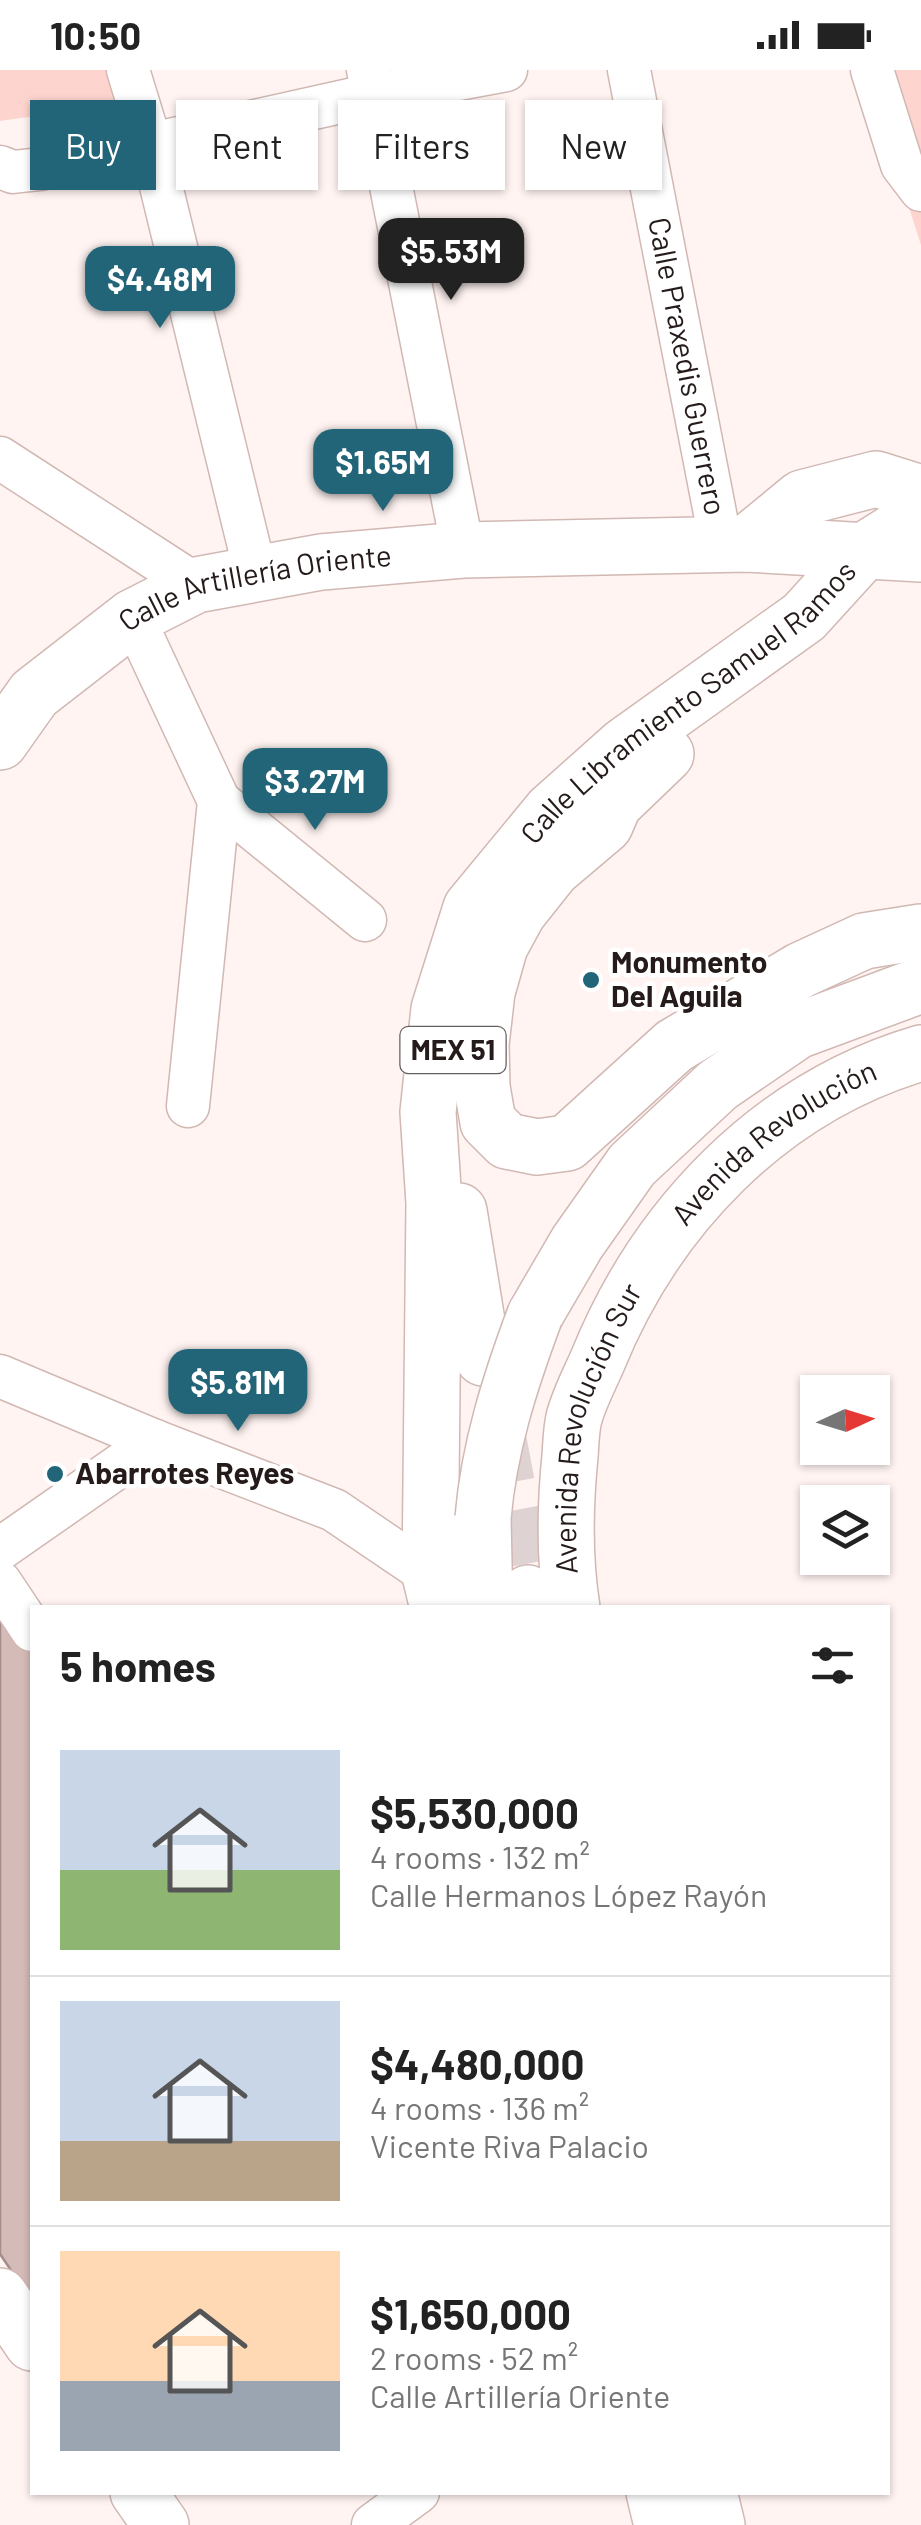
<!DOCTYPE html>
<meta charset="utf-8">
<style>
body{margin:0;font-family:Barlow,sans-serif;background:#f2f2f2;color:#222;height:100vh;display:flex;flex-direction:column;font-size:38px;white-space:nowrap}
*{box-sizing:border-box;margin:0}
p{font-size:32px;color:#767676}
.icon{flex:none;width:55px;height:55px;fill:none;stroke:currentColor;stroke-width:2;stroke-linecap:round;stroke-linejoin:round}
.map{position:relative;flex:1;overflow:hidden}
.drawer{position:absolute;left:30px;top:1535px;width:860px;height:890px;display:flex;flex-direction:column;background:#fff;border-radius:0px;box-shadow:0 2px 8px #0004}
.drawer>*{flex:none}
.hud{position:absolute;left:30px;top:30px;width:862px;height:90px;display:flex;gap:20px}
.needle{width:65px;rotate:86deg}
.tools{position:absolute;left:800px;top:1305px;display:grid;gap:20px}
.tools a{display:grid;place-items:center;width:90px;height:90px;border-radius:0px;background:#fff;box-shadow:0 2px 8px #0004;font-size:50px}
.price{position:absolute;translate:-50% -85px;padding:0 22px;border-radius:20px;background:#226478;color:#fff;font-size:32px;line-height:65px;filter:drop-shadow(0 2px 5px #0008)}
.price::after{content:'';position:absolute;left:50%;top:60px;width:30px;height:22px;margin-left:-15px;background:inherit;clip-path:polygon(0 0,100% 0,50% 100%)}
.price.current{background:#222;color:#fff}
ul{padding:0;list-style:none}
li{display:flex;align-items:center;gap:30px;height:250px;padding:0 30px}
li+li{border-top:2px solid #e0e0e0}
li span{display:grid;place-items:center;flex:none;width:280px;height:200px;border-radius:0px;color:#555}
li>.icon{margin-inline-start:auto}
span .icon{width:120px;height:120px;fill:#fffc;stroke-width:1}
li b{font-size:42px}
h2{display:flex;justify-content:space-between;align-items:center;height:120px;padding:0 30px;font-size:42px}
.chip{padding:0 35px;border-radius:0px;background:#fff;box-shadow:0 2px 8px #0004;font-size:35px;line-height:90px}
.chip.current{background:#226478;color:#fff}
.status{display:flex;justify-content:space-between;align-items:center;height:70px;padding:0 50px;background:#fff;direction:ltr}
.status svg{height:28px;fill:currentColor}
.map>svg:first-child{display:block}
.green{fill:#fed5ce}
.building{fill:#d4bbb7;stroke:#a48c88;stroke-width:2.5}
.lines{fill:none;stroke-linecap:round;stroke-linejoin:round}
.primary-tunnel{stroke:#ded3d2;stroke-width:55;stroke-dasharray:55 28;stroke-linecap:butt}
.street-casing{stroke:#d1b8b3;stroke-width:45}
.secondary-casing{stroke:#d1b8b3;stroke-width:58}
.primary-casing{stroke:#d1b8b3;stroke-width:58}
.street{stroke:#fff;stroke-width:42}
.secondary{stroke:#fff;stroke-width:55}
.primary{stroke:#fff;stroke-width:55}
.primary-bridge-casing{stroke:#d1b8b3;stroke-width:58;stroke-linecap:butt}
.primary-bridge{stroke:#fff;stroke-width:55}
.poi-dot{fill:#226478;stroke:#fff;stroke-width:4}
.labels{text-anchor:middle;stroke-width:9;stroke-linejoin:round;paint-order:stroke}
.shield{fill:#fff;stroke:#665f5f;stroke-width:2.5}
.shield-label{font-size:28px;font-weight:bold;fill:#241b1a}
.street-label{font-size:30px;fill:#241b1a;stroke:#fff}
.poi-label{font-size:30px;font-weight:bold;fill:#241b1a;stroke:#fff;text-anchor:start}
</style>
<div class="status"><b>10:50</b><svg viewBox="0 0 49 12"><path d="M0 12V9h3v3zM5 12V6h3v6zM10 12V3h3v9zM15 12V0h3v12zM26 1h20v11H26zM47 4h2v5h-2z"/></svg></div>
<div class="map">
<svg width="921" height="2455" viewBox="0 0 921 2455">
<rect width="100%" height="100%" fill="#fff4f2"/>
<path class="green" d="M 0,0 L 120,0 L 128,33 L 0,51 Z
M 874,0 L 921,0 L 921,175 L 891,82 Z"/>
<path class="building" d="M 0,1527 L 32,1576 L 32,2231 L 0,2184 Z"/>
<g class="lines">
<path class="primary-tunnel" d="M 497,1359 L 528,1523"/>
<defs>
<g id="street">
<path d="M 128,0 L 151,75 L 256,505"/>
<path d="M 368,0 L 463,480"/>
<path id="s1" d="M 629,0 L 721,474"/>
<path d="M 872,0 L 902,95 L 921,120"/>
<path d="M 0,97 L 13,102 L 40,99 L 372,25 L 506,0"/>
<path d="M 0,388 L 196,515"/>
<path d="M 133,547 L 219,731 L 188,1036"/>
<path d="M 219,731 L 365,850"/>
<path d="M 0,1306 L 155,1371 L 334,1440 L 430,1505"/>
<path d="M 0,1479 L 155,1371"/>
<path d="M 0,1512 L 32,1560"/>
<path d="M 373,2455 L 418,2422"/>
</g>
<g id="secondary">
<path id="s2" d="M 0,672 L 34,624 L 133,547 L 196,515 L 321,492 L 463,480 L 746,474 L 921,484"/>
<path d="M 0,2226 L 32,2273"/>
<path d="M 138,2422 L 161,2455"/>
</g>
<g id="primary">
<path d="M 746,474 L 802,428 L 876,409 L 921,423"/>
<path d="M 666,684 L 614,734 L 605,755 L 553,799 L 518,843 L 500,876 L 487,922 L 481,974 L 482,1017 L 488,1052 L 507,1071 L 537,1077 L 567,1073 L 674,976 L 801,900 L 864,871 L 921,862"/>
<path d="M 459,1141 L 483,1288"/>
<path d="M 535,1245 L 577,1173 L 632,1095 L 718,1015 L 797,961 L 921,915"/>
<path d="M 483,1448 L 485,1538"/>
<path d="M 528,1523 L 530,1538"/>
<path id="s3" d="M 438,1538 L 430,1505 L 434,1133 L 428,1042 L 439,939 L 471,838 L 551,741 L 625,675 L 804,547 L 865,480 L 921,445"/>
<path id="s4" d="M 572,1538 C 564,1488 565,1436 570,1386 C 571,1374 571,1360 574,1348 C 579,1329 589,1310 597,1292 C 655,1148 769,1028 921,983"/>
<path d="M 654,2422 L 662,2455"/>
<path d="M 709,2422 L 717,2455"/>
</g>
</defs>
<use href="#street" class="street-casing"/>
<use href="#secondary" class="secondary-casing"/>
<use href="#primary" class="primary-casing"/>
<use href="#street" class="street"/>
<use href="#secondary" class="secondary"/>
<use href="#primary" class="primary"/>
<defs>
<path id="primary-bridge" d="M 483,1448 C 489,1377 510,1312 535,1245"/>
</defs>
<use href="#primary-bridge" class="primary-bridge-casing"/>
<use href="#primary-bridge" class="primary-bridge"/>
</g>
<g class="poi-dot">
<circle cx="591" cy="910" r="10"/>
<circle cx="55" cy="1404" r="10"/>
</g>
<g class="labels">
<rect class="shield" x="400.5" y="957" width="105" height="46" rx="8"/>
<g class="shield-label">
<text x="453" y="990">MEX 51</text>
</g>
<g class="street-label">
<text dy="10" stroke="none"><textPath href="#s1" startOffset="302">Calle Praxedis Guerrero</textPath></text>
<text dy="10" stroke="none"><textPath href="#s2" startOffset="312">Calle Artillería Oriente</textPath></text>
<text dy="10" stroke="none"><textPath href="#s3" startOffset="1008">Calle Libramiento Samuel Ramos</textPath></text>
<text dy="10" stroke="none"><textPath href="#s4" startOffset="540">Avenida Revolución</textPath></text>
<text dy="10" stroke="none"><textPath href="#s4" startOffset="185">Avenida Revolución Sur</textPath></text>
</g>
<g class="poi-label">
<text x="611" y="903">Monumento<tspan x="611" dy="34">Del Aguila</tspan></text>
<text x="75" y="1414">Abarrotes Reyes</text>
</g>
</g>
</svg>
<div class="tools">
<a><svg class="needle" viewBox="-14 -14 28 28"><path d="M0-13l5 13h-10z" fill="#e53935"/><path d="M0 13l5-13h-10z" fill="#767676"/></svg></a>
<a><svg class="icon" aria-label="layers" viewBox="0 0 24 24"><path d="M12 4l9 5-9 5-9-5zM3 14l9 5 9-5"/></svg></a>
</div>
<b class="price current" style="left:451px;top:233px">$5.53M</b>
<b class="price" style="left:160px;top:261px">$4.48M</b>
<b class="price" style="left:383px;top:444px">$1.65M</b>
<b class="price" style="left:315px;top:763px">$3.27M</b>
<b class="price" style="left:238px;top:1364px">$5.81M</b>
<div class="hud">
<a class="chip current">Buy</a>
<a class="chip">Rent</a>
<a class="chip">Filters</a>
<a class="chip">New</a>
</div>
<section class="drawer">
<h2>5 homes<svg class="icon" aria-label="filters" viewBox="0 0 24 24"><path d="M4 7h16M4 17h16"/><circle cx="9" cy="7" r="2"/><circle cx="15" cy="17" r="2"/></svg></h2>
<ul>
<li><span style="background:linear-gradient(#c9d6e8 60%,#8fb573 0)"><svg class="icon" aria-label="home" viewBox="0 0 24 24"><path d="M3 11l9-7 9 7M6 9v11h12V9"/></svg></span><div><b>$5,530,000</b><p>4 rooms · 132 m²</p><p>Calle Hermanos López Rayón</p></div></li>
<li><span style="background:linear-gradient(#c9d6e8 70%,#b9a48a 0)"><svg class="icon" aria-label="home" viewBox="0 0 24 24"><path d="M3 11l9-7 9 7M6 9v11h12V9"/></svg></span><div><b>$4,480,000</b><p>4 rooms · 136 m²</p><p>Vicente Riva Palacio</p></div></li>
<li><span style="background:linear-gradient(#ffd9b3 65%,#9aa5b1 0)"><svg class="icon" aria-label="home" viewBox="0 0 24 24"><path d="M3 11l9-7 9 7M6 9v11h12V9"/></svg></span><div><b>$1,650,000</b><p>2 rooms · 52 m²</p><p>Calle Artillería Oriente</p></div></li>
</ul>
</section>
</div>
